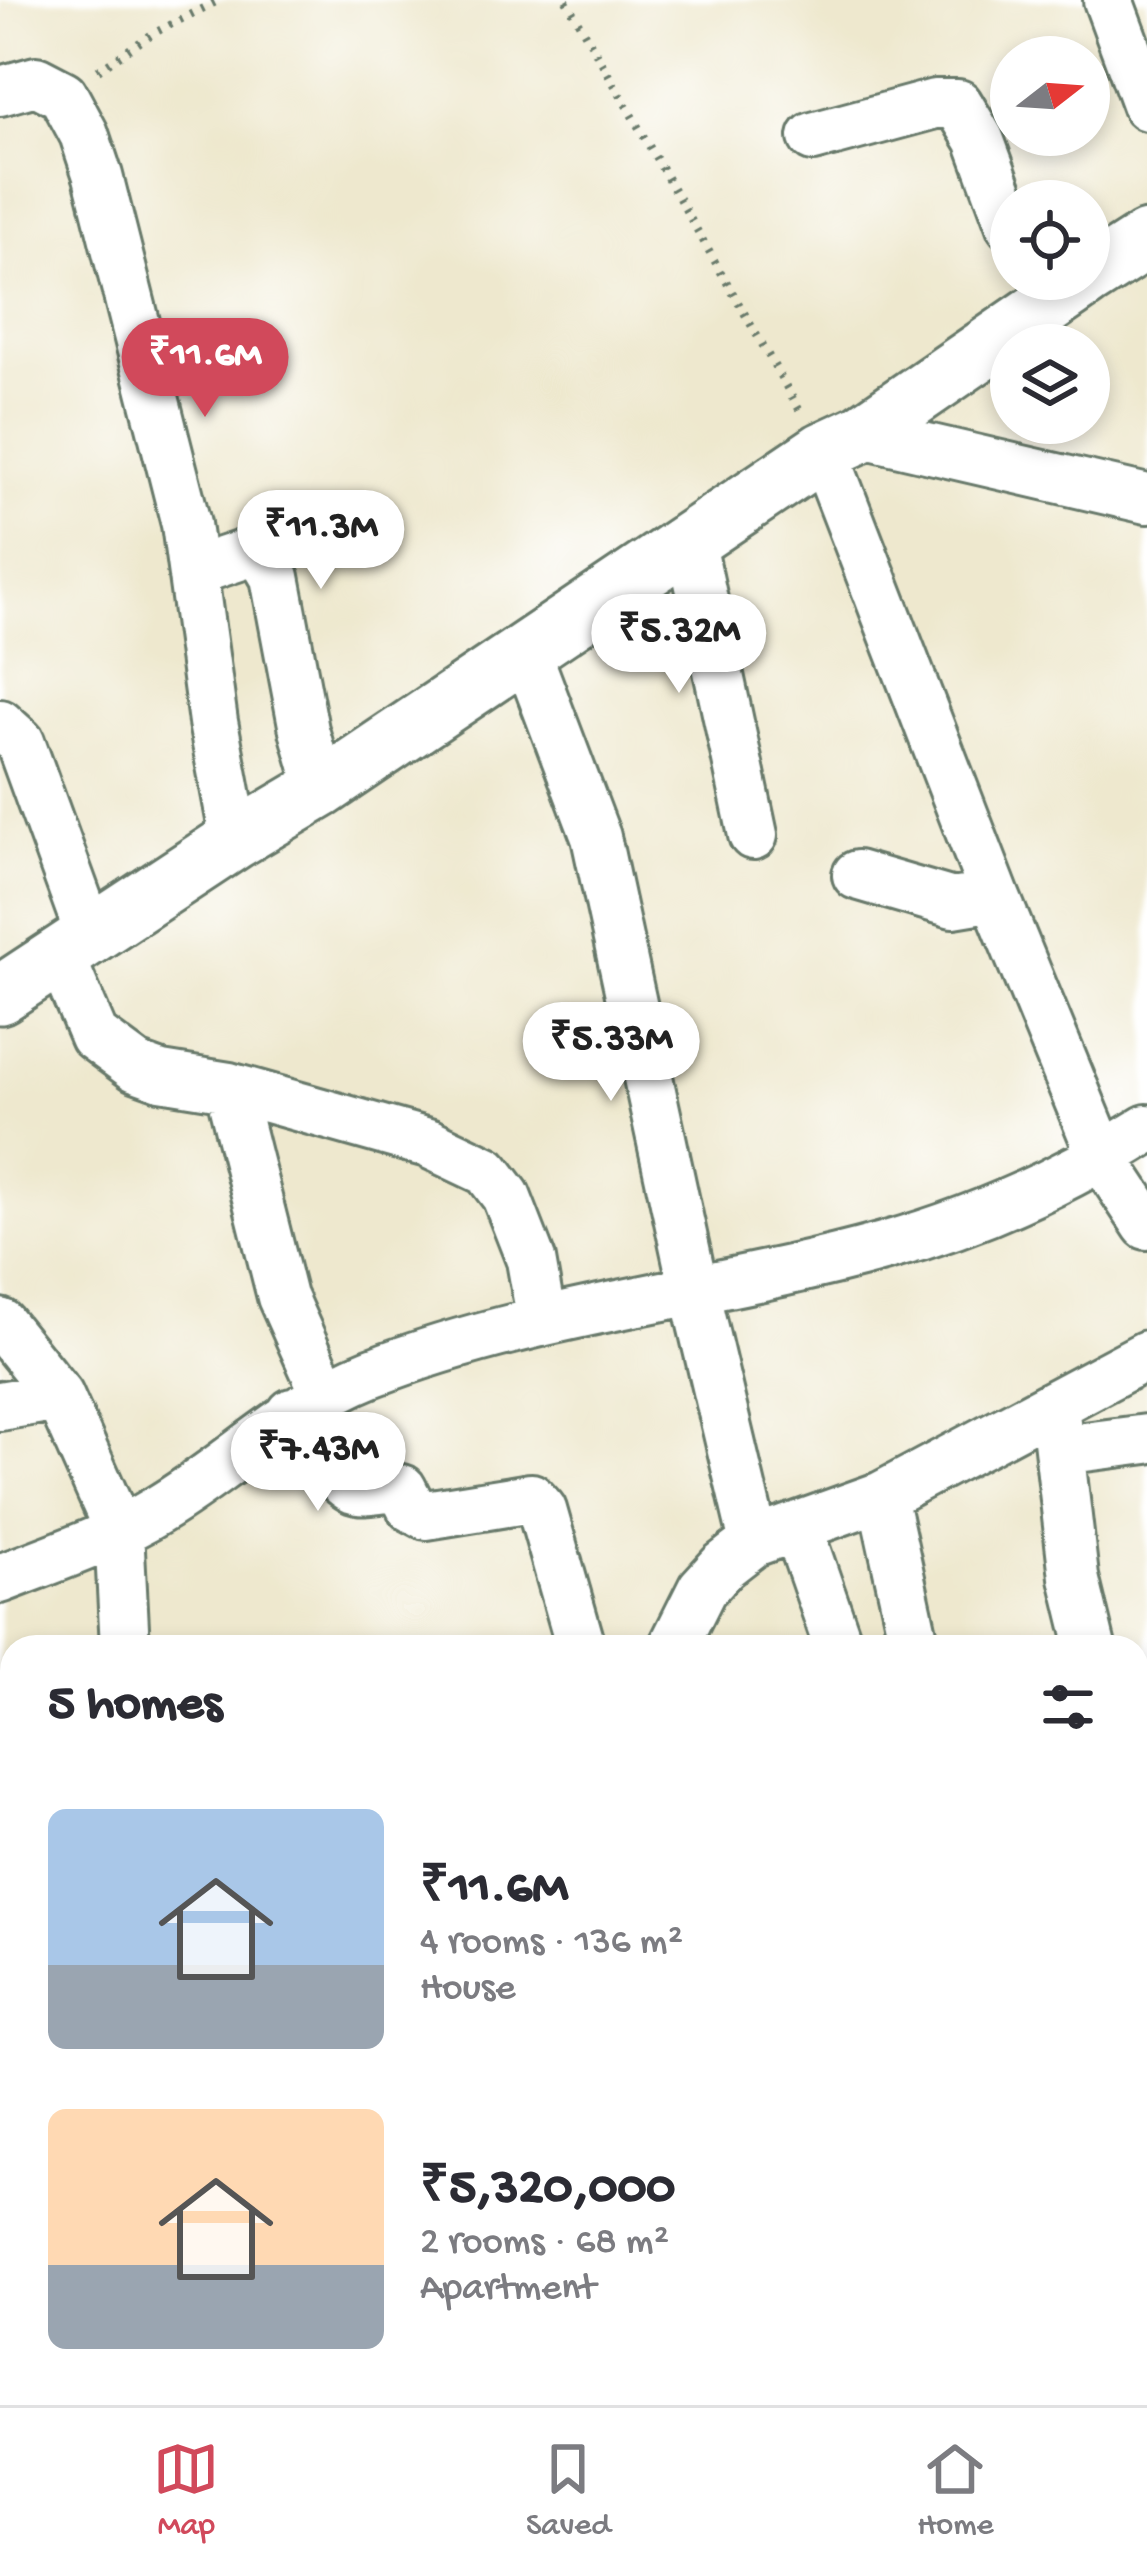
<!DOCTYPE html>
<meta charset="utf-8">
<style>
body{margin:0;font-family:"Gochi Hand",sans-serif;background:#f2f2f3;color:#2b2b33;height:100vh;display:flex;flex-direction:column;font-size:45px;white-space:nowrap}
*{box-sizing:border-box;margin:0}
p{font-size:39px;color:#7c7c81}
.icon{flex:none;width:66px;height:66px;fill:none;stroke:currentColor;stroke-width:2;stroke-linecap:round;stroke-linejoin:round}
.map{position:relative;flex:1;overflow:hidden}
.panel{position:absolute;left:0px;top:1635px;width:1149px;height:771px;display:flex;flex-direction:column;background:#fff;border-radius:36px 36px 0 0;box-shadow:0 6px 18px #0003}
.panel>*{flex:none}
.needle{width:78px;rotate:73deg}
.fabs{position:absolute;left:990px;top:36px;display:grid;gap:24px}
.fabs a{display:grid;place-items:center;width:120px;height:120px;border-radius:50%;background:#fff;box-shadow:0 6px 18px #0003;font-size:60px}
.price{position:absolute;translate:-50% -102px;padding:0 27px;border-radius:42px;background:#fff;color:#222;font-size:39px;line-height:78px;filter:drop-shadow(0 3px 6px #0008)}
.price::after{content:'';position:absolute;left:50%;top:72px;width:36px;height:27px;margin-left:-18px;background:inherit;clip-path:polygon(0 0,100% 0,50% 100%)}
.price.selected{background:#d1495b;color:#fff}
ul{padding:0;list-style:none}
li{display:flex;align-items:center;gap:36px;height:300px;padding:0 48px}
li span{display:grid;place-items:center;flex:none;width:336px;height:240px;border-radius:18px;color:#555}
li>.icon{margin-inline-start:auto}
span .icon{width:144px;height:144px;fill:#fffc;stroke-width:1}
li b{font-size:51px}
h2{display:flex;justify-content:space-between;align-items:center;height:144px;padding:0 48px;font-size:51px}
.dock{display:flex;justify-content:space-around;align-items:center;height:168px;border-top:3px solid #e1e1e2;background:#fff;font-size:33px;color:#7c7c81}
.dock a{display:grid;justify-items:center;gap:6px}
.dock .selected{color:#d1495b}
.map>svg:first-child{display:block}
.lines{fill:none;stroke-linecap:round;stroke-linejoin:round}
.minor-casing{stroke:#67796a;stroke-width:54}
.tertiary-casing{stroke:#67796a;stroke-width:63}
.path{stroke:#67796a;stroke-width:8;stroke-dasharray:3 9;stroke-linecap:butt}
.minor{stroke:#fff;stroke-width:48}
.tertiary{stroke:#fff;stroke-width:57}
</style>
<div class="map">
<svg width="1147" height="2405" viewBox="0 0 1147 2405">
<rect width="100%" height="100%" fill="#fff"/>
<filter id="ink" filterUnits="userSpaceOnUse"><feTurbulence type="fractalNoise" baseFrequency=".00833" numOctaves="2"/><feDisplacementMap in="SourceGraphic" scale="24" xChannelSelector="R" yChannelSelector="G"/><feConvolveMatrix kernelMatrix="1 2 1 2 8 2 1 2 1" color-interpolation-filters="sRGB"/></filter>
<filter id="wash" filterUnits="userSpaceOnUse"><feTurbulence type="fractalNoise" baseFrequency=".004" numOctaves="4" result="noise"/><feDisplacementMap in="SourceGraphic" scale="48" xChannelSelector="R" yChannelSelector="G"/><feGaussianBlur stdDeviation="2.7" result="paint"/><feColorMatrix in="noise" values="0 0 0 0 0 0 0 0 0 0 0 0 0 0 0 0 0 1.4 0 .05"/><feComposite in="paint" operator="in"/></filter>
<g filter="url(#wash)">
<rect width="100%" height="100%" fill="#eee8ce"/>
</g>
<g filter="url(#ink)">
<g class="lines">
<defs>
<path id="minor" d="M 1108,0 L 1147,106
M 0,91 L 36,81 L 63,95 L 84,134 L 98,176 L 186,524 L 213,722 L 235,840
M 813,137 L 935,104 L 958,104 L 979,139 L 1011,226
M 862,433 L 1147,499
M 823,451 L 995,896 L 1102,1157 L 1147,1225
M 690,539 L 753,835
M 194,571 L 248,553 L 263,557 L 275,577 L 304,730 L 321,789
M 525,649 L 596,837 L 694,1290 L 754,1542
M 0,724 L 20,742 L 90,935
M 857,875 L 953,903 L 995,896
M 60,956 L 94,1036 L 136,1067 L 161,1076 L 229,1087 L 428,1143 L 487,1171 L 506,1196 L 531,1260 L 542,1322
M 229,1087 L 282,1297 L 325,1393
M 0,1323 L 59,1396 L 119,1531 L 125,1647
M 1054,1405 L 1074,1577 L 1091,1647
M 0,1406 L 59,1396
M 292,1413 C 306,1432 332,1480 354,1489 C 368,1494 386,1485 402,1489 L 411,1507 L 426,1515 L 531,1498 L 542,1510 L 581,1647
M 1061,1450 L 1147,1439
M 882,1496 L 915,1647
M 798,1529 L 839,1647
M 0,1579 C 53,1558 109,1540 158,1510 C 232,1466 290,1405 371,1373 C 535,1309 714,1294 883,1247 C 977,1221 1065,1181 1147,1129
M 673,1647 L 702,1589 L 723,1566 L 754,1542 L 882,1496 L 1147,1355
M 1137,1800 L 1147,1827
M 0,1866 L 12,1863
M 1137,1963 L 1147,1956
M 1137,2004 L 1147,2030
M 1137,2099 L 1147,2093
M 0,2140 L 12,2140
M 547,2394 L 594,2405
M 1004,2394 L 1005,2405
M 4,2405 L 6,2323 L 12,2285
M 254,2405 L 254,2394"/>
<path id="tertiary" d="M 1089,277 L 1147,240
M 0,995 L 235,840 L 321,789 L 823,451 L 862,433 L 1086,279"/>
</defs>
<use href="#minor" class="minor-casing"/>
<use href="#tertiary" class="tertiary-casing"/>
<path class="path" d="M 566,0 L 800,411
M 98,70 L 152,34 L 220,0"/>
<use href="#minor" class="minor"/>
<use href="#tertiary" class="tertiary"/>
</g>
</g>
</svg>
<div class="fabs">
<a><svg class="needle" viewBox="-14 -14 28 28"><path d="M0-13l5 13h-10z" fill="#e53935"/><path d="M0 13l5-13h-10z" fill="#7c7c81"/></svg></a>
<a><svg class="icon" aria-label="locate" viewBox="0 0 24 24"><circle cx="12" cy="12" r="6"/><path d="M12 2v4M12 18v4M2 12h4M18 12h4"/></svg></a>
<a><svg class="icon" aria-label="layers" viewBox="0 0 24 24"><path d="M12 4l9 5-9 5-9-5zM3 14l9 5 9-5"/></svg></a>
</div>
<b class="price selected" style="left:205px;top:420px">₹11.6M</b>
<b class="price" style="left:321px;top:592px">₹11.3M</b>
<b class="price" style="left:679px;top:696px">₹5.32M</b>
<b class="price" style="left:611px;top:1104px">₹5.33M</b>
<b class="price" style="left:318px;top:1514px">₹7.43M</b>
<section class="panel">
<h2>5 homes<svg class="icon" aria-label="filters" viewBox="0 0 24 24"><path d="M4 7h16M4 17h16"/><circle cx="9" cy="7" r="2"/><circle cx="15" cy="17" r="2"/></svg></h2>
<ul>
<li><span style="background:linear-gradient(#a9c7e8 65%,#9aa5b1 0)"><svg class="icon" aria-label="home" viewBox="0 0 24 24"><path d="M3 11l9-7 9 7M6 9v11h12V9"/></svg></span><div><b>₹11.6M</b><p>4 rooms · 136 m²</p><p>House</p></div></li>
<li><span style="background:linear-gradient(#ffd9b3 65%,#9aa5b1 0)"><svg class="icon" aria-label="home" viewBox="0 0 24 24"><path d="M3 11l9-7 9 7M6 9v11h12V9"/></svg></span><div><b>₹5,320,000</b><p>2 rooms · 68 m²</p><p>Apartment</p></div></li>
</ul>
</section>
</div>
<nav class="dock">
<a class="selected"><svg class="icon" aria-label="map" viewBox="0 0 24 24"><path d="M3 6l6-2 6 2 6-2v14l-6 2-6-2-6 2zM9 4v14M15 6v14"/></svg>Map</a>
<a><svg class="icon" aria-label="saved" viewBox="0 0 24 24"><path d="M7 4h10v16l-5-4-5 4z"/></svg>Saved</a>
<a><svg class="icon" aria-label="home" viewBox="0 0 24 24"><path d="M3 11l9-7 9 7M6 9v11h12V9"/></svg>Home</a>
</nav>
